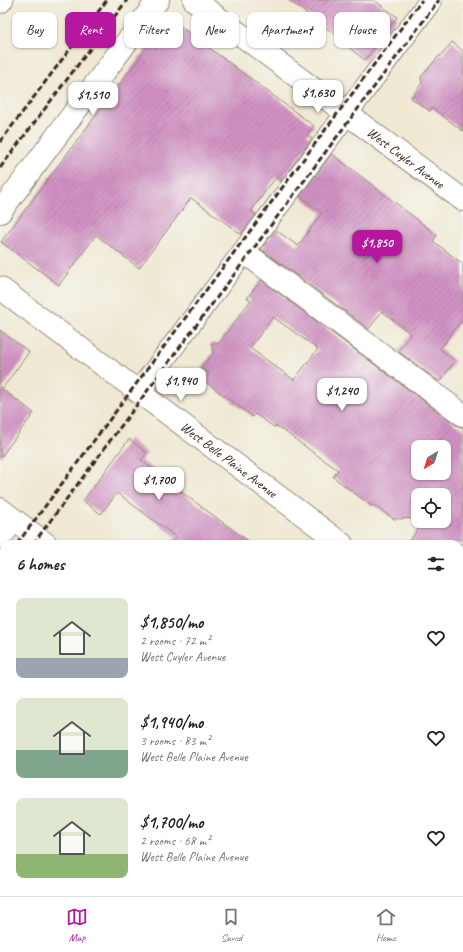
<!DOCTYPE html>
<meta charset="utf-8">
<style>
body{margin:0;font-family:Caveat,sans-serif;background:#f6f6f6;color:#202124;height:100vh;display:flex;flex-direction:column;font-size:15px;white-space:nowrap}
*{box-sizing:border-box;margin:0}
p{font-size:13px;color:#757577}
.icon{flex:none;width:22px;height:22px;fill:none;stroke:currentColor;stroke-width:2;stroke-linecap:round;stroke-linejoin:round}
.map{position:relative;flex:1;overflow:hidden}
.panel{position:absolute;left:0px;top:540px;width:463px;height:356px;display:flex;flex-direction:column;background:#fff;border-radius:12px 12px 0 0;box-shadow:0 1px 3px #0004}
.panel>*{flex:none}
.banner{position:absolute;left:12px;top:12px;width:439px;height:36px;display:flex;gap:8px}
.needle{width:26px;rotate:218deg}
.tools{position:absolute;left:411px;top:440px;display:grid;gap:8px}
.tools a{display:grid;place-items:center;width:40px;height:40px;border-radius:8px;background:#fff;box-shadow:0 1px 3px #0004;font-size:20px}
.price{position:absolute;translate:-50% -34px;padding:0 9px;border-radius:8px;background:#fff;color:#222;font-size:13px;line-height:26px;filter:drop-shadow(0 1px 2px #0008)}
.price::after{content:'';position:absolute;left:50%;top:24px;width:12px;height:9px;margin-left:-6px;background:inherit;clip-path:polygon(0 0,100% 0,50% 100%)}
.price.selected{background:#b5179e;color:#fff}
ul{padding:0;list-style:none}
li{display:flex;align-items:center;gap:12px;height:100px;padding:0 16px}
li span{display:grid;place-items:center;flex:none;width:112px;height:80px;border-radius:8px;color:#555}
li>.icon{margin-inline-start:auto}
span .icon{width:48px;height:48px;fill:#fffc;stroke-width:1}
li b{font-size:17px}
h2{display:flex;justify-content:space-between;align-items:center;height:48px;padding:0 16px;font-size:17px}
.tag{padding:0 14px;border-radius:8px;background:#fff;box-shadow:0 1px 3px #0004;font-size:14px;line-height:36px}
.tag.selected{background:#b5179e;color:#fff}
.tabs{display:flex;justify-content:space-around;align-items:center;height:56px;border-top:1px solid #e0e0e0;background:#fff;font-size:11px;color:#757577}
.tabs a{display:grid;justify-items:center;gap:2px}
.tabs .selected{color:#b5179e}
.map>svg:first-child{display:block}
.building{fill:url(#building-hatch);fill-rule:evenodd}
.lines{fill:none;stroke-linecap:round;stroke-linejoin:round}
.minor-casing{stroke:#958978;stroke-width:24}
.minor{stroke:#fff;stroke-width:22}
.rail{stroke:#3b2a1e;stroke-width:3;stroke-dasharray:6 3;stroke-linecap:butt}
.labels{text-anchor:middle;stroke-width:3.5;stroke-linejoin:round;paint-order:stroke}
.street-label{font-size:14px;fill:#3b2a1e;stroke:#f6f6f2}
</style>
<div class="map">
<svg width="463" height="896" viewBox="0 0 463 896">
<defs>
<pattern id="building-hatch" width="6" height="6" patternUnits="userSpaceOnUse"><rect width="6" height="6" fill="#d192c3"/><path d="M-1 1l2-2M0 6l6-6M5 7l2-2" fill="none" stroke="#ab779e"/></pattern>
</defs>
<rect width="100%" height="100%" fill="#f6f6f2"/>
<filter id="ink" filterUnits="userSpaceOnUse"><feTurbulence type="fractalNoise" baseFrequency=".025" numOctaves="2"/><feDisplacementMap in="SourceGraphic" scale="8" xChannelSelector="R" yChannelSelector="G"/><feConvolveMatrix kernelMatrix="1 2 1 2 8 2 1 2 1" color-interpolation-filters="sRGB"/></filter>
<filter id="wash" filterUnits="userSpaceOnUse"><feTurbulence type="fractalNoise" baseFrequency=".012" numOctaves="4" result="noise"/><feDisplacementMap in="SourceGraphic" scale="16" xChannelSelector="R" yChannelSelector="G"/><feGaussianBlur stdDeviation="0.9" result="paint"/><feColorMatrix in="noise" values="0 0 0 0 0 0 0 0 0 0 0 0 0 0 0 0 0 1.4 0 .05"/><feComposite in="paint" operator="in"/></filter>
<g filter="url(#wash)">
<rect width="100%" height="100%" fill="#efe8d2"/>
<g id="blocks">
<path class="building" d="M 288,0 L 374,0 L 397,17 L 365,60 L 348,47 L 350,45 Z
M 169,18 L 314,126 L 307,135 L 312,139 L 281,181 L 276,177 L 251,211 L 256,215 L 241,234 L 191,198 L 139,268 L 96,235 L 59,285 L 1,242 Z
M 452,42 L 463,51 L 463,131 L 432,108 L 430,111 L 411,98 L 422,83 L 421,77 L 439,56 L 443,54 Z
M 332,154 L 437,235 L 433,241 L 463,264 L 463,318 L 440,349 L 455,361 L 440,382 L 398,351 L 411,334 L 382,311 L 369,329 L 261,249 L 276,230 L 298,246 L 322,213 L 300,196 Z
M 261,280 L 456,425 L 463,428 L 463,544 L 407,544 L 424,521 L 444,521 L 444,495 L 418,495 L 418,518 L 394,519 L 373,505 L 372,506 L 333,477 L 338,470 L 314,453 L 277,426 L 274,427 L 255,414 L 253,417 L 203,380 L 209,374 L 201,368 L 213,353 L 211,343 L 218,344 L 251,300 L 247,298 ZM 273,317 L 318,349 L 294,380 L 250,348 ZM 418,447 L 444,447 L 444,473 L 418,473 Z
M 0,330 L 29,352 L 2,389 L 34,413 L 0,458 Z
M 129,439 L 147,453 L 141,460 L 173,484 L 172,485 L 252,544 L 171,544 L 176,537 L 117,493 L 101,514 L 83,501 Z"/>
</g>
</g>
<g filter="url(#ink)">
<use href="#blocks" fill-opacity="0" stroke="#958978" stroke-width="1"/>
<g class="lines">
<defs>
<g id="minor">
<path id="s1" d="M 194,0 L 463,200"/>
<path d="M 0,2 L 2,0"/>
<path d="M 0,212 L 158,0"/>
<path d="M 244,252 L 463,415"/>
<path id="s2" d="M 0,288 L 342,544"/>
<path d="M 139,392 L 431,0"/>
<path d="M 0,509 L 46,544"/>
<path d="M 0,538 L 14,520"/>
<path d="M 459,644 L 463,638"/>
<path d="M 0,736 L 4,739"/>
<path d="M 459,856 L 463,859"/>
<path d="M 207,892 L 213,896"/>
<path d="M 271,896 L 274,892"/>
</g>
</defs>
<use href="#minor" class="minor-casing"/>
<use href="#minor" class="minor"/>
<path class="rail" d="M 0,142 L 107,0
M 0,168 L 127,0
M 17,544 L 422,0
M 33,544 L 439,0
M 0,567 L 4,562
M 0,588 L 4,583"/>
</g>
</g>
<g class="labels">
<g class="street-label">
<text dy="5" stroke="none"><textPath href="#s1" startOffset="264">West Cuyler Avenue</textPath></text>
<text dy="5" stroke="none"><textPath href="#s2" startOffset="286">West Belle Plaine Avenue</textPath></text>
</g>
</g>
</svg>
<div class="tools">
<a><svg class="needle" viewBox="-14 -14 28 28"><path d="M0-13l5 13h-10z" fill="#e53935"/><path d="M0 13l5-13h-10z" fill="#757577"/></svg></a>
<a><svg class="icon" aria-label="locate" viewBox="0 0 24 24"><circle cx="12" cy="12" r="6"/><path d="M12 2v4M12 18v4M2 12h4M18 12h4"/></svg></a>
</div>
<b class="price" style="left:318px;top:114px">$1,630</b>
<b class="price" style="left:93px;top:116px">$1,510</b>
<b class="price selected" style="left:377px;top:264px">$1,850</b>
<b class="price" style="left:181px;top:402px">$1,940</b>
<b class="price" style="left:342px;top:412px">$1,240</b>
<b class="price" style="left:159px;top:501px">$1,700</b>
<div class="banner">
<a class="tag">Buy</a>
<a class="tag selected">Rent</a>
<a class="tag">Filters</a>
<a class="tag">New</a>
<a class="tag">Apartment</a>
<a class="tag">House</a>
</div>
<section class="panel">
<h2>6 homes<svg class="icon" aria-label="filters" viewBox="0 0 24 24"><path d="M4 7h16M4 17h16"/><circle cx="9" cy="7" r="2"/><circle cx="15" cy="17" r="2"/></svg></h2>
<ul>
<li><span style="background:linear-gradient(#dfe7d0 75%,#9aa5b1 0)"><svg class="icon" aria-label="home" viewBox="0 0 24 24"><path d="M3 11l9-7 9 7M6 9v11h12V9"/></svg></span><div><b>$1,850/mo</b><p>2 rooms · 72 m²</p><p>West Cuyler Avenue</p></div><svg class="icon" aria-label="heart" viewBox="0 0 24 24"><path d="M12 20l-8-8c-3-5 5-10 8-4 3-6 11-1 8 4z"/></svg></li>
<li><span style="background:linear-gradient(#dfe7d0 65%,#7fa58c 0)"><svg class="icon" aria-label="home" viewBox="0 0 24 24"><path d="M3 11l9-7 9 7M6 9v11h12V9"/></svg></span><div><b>$1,940/mo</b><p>3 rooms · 83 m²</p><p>West Belle Plaine Avenue</p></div><svg class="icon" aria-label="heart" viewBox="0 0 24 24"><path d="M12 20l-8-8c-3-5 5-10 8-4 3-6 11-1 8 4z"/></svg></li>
<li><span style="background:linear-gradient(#dfe7d0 70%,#8fb573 0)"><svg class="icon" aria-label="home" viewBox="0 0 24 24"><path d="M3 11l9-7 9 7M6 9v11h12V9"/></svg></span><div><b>$1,700/mo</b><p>2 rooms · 68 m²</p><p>West Belle Plaine Avenue</p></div><svg class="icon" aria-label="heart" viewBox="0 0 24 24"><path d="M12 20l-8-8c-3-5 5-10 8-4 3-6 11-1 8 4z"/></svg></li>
</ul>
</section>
</div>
<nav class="tabs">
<a class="selected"><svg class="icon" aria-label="map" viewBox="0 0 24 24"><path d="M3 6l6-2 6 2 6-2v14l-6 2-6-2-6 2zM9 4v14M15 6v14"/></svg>Map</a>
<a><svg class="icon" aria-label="saved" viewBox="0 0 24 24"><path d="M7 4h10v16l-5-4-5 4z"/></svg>Saved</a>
<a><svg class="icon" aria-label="home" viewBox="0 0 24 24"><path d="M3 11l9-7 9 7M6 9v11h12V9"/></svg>Home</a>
</nav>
